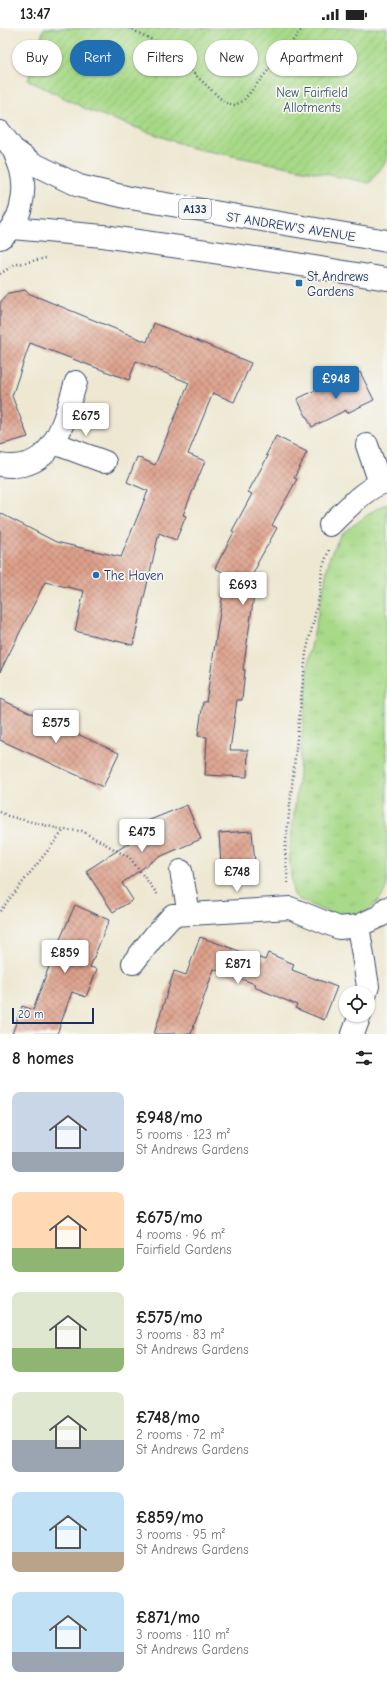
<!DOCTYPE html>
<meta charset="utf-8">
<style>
body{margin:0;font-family:"Comic Neue",sans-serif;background:#f6f6f6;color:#222;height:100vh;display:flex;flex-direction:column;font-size:15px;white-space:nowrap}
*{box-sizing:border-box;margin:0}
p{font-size:13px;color:#767676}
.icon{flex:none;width:22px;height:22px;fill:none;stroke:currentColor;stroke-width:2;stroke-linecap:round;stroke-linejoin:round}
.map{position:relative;height:1006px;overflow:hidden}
.side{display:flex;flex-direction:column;background:#fff;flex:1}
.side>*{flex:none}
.hud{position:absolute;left:12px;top:12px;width:363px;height:36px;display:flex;gap:8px}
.tools{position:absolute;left:339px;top:958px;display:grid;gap:8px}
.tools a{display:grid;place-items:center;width:36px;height:36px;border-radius:50%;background:#fff;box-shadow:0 1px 3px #0004;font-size:20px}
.scale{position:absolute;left:12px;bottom:10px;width:82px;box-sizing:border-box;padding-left:4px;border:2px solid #1b2f5e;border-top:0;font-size:11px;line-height:14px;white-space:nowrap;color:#1b2f5e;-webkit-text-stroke:3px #f6f6f2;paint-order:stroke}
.price{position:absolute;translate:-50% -34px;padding:0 9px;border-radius:4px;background:#fff;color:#222;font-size:13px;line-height:26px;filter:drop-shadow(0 1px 2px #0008)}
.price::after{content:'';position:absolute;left:50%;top:24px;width:12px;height:9px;margin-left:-6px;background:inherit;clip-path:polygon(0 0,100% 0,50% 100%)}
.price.active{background:#1f6fb2;color:#fff}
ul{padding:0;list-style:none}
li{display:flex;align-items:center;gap:12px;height:100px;padding:0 12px}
li span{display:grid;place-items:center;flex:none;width:112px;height:80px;border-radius:8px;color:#555}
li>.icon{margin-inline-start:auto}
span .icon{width:48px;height:48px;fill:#fffc;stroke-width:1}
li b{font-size:17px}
h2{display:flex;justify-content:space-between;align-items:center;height:48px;padding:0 12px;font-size:17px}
.tag{padding:0 14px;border-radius:18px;background:#fff;box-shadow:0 1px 3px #0004;font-size:14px;line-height:36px}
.tag.active{background:#1f6fb2;color:#fff}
.status{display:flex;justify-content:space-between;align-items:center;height:28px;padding:0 20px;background:#fff;direction:ltr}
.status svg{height:11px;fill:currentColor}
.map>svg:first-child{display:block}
.grass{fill:url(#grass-tufts);stroke:#618472}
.garden{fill:url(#garden-furrows);stroke:#618472}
.building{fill:url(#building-cross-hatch)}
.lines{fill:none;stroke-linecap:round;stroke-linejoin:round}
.street-casing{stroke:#3b4b6f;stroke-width:24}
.primary-casing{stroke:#3b4b6f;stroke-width:24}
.path{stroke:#3b4b6f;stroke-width:2.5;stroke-dasharray:1 3;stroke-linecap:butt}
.street{stroke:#fff;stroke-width:22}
.primary{stroke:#fff;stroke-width:22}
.poi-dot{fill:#1f6fb2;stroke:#f6f6f2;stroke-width:1.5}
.labels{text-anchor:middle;stroke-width:3.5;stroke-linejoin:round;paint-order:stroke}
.shield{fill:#f6f6f2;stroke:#5d6b8a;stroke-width:1}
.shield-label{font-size:12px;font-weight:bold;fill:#1b2f5e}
.park-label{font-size:13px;fill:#3e5a68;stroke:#f6f6f2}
.street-label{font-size:13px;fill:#1b2f5e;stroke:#f6f6f2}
.poi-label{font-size:13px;fill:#1b2f5e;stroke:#f6f6f2;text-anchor:start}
</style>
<div class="status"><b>13:47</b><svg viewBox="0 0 49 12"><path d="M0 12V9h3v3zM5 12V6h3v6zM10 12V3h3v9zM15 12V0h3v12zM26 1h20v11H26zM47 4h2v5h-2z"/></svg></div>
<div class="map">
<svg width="387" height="1006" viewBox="0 0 387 1006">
<defs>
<pattern id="grass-tufts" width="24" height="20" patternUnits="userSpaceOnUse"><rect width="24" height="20" fill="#a7d987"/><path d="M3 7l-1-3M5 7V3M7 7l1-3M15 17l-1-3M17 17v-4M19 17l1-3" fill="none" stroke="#8fbb77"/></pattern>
<pattern id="garden-furrows" width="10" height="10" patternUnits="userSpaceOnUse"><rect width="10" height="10" fill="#a7d987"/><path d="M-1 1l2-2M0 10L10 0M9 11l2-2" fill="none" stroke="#8fbb77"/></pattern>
<pattern id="building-cross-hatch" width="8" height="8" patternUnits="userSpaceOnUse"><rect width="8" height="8" fill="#dda08a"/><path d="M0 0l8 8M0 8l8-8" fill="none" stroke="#b28374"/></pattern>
</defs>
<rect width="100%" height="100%" fill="#f6f6f2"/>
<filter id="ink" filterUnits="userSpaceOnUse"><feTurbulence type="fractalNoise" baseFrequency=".025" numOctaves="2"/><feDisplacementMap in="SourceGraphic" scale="8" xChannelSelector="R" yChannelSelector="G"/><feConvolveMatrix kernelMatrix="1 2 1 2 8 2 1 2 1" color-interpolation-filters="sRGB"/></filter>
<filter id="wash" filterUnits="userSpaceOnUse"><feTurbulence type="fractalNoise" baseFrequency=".012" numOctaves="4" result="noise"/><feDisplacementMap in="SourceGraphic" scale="16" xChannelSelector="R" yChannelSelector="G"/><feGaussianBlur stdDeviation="0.9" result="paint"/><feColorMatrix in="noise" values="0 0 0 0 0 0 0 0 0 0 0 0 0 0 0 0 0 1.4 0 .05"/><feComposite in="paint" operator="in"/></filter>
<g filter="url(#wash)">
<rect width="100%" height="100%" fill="#eee8d2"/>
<path class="grass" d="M 387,476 L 387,858 C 380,876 362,892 341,889 C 329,886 310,876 298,871 L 293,866 L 289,827 L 299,744 L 309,629 L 330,528 L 341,506 L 376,481 Z"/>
<path class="garden" d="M 44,0 L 387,0 L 387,132 L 370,155 L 192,120 L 88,82 L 28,52 Z"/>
<g id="blocks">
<path class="building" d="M 25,262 L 28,265 L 147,314 L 154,295 L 251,335 L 234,374 L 213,365 L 188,426 L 205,433 L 183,487 L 186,488 L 176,512 L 159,505 L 133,617 L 75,603 L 84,563 L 45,554 L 0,644 L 0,485 L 56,514 L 121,529 L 148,463 L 127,454 L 137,429 L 155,437 L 189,355 L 136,333 L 129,352 L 30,315 L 12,368 L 28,409 L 0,417 L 0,275 L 8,265 Z
M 360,344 L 374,372 L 347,385 L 346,382 L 312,399 L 297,371 L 324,358 L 326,361 Z
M 276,408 L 307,424 L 294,450 L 297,451 L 272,497 L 277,500 L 257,536 L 258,536 L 243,565 L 254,567 L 243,642 L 245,642 L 242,672 L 237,672 L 230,722 L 248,722 L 247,749 L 205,747 L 207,709 L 198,708 L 203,674 L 206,674 L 226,546 L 215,540 L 234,504 L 232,503 L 252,466 L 248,464 L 268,428 L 266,427 Z
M 0,671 L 119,725 L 103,759 L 0,712 Z
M 187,777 L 201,811 L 157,830 L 122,855 L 133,872 L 113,884 L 86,843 L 132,813 L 128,806 L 145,794 Z
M 252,803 L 255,835 L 221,838 L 219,805 Z
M 75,877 L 109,892 L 90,939 L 97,941 L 86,969 L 72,964 L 57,1006 L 12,1006 L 22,978 L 33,982 L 54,925 Z
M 200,909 L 265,932 L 268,925 L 294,936 L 292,942 L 337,959 L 324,992 L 295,980 L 297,977 L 254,959 L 255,956 L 214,941 L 191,1006 L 154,1006 L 174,943 L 186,947 Z"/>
</g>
</g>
<g filter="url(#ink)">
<use href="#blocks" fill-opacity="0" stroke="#3b4b6f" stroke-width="1"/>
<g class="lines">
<defs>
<path id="street" d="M 54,415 L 105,434
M 367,417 L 380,455
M 0,437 C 55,446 63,394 76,354
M 330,497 C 345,483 367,457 387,454
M 181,843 L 189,885
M 358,898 L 368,958 L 366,965
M 133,935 L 155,907 L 173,887 L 290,880 L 339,900 L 358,898 L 382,887 L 387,880
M 353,1006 L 360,987"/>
<path id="primary" d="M 0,104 L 13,121 L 32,135 L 79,158 L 130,170 L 387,213
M 12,200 L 103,208 L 289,235 L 387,251
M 0,210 C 21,197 27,165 21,142 C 19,135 16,128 13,121"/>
</defs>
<use href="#street" class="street-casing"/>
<use href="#primary" class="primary-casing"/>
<path class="path" d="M 129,0 L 166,19 L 225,75 L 235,77 L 243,73 L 303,0
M 0,246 L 14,237 L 46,230
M 0,784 L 8,788 L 64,802 L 82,803 L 130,830 L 158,867
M 288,855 L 285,824 L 306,625 L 320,565 L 322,541 L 329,522
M 0,883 L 64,802"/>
<use href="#street" class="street"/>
<use href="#primary" class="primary"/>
</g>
</g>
<g class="poi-dot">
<rect x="295" y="251" width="8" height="8" rx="2"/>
<circle cx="96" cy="547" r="4"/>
</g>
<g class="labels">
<rect class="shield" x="179" y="171" width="32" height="20" rx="3"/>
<g class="shield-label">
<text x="195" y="185">A133</text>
</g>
<g class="park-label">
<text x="312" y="69">New Fairfield<tspan x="312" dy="15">Allotments</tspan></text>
</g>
<g class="street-label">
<text transform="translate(291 198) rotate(9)" y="5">ST ANDREW'S AVENUE</text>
</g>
<g class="poi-label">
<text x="307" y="253">St Andrews<tspan x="307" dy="15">Gardens</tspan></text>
<text x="104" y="552">The Haven</text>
</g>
</g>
</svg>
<div class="tools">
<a><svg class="icon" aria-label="locate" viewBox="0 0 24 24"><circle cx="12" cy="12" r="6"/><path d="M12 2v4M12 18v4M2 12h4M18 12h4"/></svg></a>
</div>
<div class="scale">20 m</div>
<b class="price active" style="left:336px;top:372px">£948</b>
<b class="price" style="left:86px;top:409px">£675</b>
<b class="price" style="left:243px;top:578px">£693</b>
<b class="price" style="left:56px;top:716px">£575</b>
<b class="price" style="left:142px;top:825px">£475</b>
<b class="price" style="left:237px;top:865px">£748</b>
<b class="price" style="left:65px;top:946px">£859</b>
<b class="price" style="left:238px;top:957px">£871</b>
<div class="hud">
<a class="tag">Buy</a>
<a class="tag active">Rent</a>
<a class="tag">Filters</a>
<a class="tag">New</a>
<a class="tag">Apartment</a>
</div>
</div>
<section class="side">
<h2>8 homes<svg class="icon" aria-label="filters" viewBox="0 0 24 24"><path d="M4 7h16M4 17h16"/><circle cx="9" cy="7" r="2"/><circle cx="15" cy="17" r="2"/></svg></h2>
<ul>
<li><span style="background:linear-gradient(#c9d6e8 75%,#9aa5b1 0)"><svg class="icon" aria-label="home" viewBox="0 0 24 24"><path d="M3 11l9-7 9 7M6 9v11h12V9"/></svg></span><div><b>£948/mo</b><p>5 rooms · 123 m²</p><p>St Andrews Gardens</p></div></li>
<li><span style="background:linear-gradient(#ffd9b3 70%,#8fb573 0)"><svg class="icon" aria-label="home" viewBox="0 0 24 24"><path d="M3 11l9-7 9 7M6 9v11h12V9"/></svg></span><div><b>£675/mo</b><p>4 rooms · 96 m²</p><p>Fairfield Gardens</p></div></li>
<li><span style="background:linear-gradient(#dfe7d0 70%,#8fb573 0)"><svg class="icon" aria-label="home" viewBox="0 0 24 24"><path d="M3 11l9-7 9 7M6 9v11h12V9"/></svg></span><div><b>£575/mo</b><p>3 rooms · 83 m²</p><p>St Andrews Gardens</p></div></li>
<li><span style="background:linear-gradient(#dfe7d0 60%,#9aa5b1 0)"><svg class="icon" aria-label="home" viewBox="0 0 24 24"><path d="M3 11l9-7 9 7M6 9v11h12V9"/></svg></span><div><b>£748/mo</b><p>2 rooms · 72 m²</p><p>St Andrews Gardens</p></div></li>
<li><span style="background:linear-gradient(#bfe0f5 75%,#b9a48a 0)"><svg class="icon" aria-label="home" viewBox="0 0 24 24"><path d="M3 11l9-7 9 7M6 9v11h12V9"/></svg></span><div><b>£859/mo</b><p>3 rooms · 95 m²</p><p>St Andrews Gardens</p></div></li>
<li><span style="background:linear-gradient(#bfe0f5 75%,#9aa5b1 0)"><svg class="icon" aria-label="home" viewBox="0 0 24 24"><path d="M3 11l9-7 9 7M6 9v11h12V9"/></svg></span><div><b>£871/mo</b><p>3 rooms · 110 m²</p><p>St Andrews Gardens</p></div></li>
</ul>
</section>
